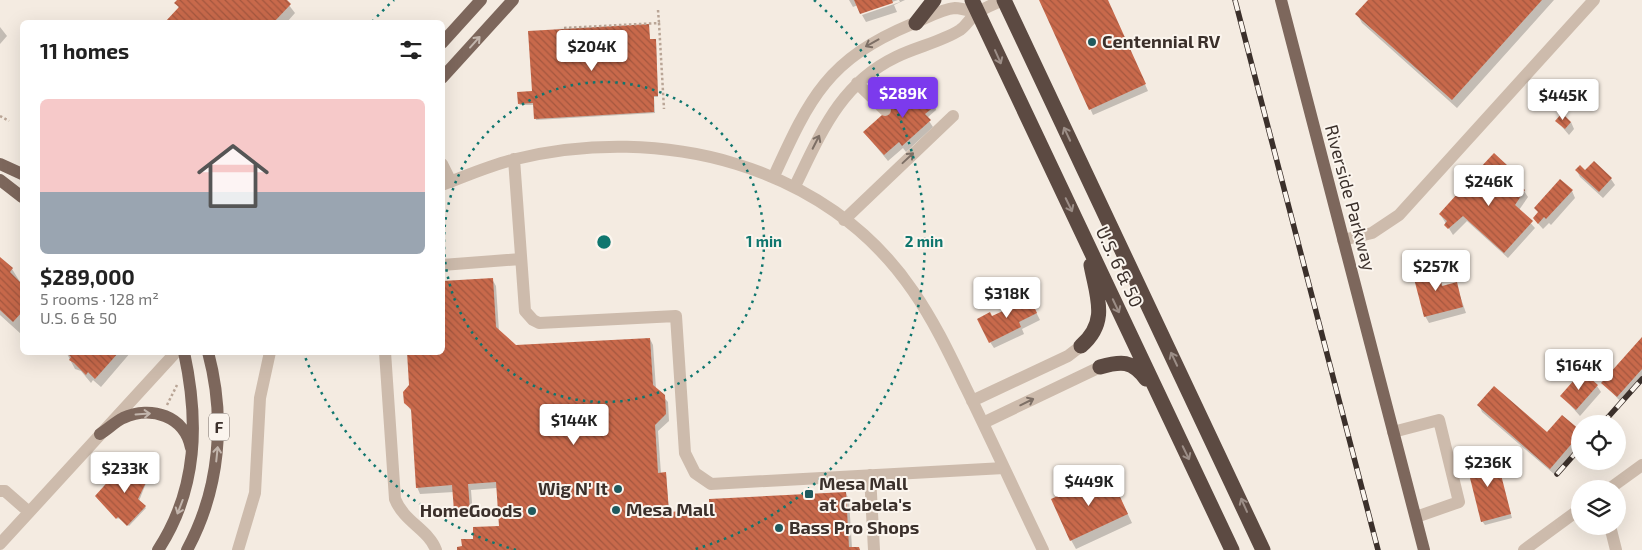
<!DOCTYPE html>
<meta charset="utf-8">
<style>
body{margin:0;font-family:"Exo 2",sans-serif;background:#f2f2f2;color:#222;height:100vh;display:flex;flex-direction:column;font-size:19px;white-space:nowrap}
*{box-sizing:border-box;margin:0}
p{font-size:16px;color:#767676}
.icon{flex:none;width:28px;height:28px;fill:none;stroke:currentColor;stroke-width:2;stroke-linecap:round;stroke-linejoin:round}
.map{position:relative;flex:1;overflow:hidden}
.details{position:absolute;left:20px;top:20px;width:425px;height:335px;display:flex;flex-direction:column;background:#fff;border-radius:8px;box-shadow:0 5px 20px #0002}
.details>*{flex:none}
.controls{position:absolute;left:1571px;top:415px;display:grid;gap:10px}
.controls a{display:grid;place-items:center;width:55px;height:55px;border-radius:50%;background:#fff;box-shadow:0 5px 20px #0002;font-size:25px}
.price{position:absolute;translate:-50% -42px;padding:0 11px;border-radius:5px;background:#fff;color:#222;font-size:16px;line-height:32px;filter:drop-shadow(0 1px 2px #0008)}
.price::after{content:'';position:absolute;left:50%;top:30px;width:15px;height:11px;margin-left:-8px;background:inherit;clip-path:polygon(0 0,100% 0,50% 100%)}
.price.selected{background:#7c3aed;color:#fff}
ul{padding:0;list-style:none}
li{display:grid;align-content:center;gap:10px;height:265px;padding:0 20px}
li+li{border-top:1px solid #e0e0e0}
li span{display:grid;place-items:center;height:155px;border-radius:8px;color:#555}
li>.icon{margin-inline-start:auto}
span .icon{width:90px;height:90px;fill:#fffc;stroke-width:1}
li b{font-size:21px}
h2{display:flex;justify-content:space-between;align-items:center;height:60px;padding:0 20px;font-size:21px}
.map>svg:first-child{display:block}
.shadow{fill:#0003}
.building{fill:url(#building-back-hatch)}
.lines{fill:none;stroke-linecap:round;stroke-linejoin:round}
.path{stroke:#b9a596;stroke-width:2.5;stroke-dasharray:2.5 2.5;stroke-linecap:butt}
.minor{stroke:#cdbbac;stroke-width:12}
.major{stroke:#7d675c;stroke-width:12}
.highway{stroke:#5c4a42;stroke-width:15}
.rail-casing{stroke:#3b302b;stroke-width:5.5}
.rail{stroke:#fbf5ee;stroke-width:4;stroke-dasharray:11;stroke-linecap:butt}
.oneway{stroke:#c2b5ac}
.oneway2{stroke:#7d6f65}
.oneway3{stroke:#9c8e87}
.ring{fill:none;stroke:#0f766e;stroke-width:2.5;stroke-dasharray:2.5 5}
.poi-dot{fill:#1f5a5e;stroke:#fbf5ee;stroke-width:2}
.labels{text-anchor:middle;stroke-width:4;stroke-linejoin:round;paint-order:stroke}
.shield{fill:#fbf5ee;stroke:#756b66;stroke-width:1}
.shield-label{font-size:16px;font-weight:bold;fill:#3b302b}
.poi-label{font-size:18px;font-weight:bold;fill:#3b302b;stroke:#fbf5ee;text-anchor:start}
.street-label{font-size:18px;fill:#3b302b;stroke:#fbf5ee}
.centre{fill:#0f766e;stroke:#fbf5ee;stroke-width:2.5}
.ring-label{font-size:15px;text-anchor:middle;font-weight:bold;fill:#0f766e;stroke:#fbf5ee;stroke-width:4;stroke-linejoin:round;paint-order:stroke}
</style>
<div class="map">
<svg width="1642" height="550" viewBox="0 0 1642 550">
<defs>
<pattern id="building-back-hatch" width="6" height="6" patternUnits="userSpaceOnUse" patternTransform="scale(1.25)"><rect width="6" height="6" fill="#c8694b"/><path d="M-1 5l2 2M0 0l6 6M5-1l2 2" fill="none" stroke="#a4573f"/></pattern>
</defs>
<rect width="100%" height="100%" fill="#f4ebe1"/>
<path class="shadow" d="M 178,0 L 285,0 L 295,13 L 287,22 L 166,22 L 179,9 L 176,3 Z
M 849,0 L 898,0 L 861,13 L 858,5 L 853,7 Z
M 899,0 L 905,0 L 894,5 L 897,12 L 866,22 L 862,15 L 900,2 Z
M 1042,0 L 1107,0 L 1148,91 L 1093,115 Z
M 1370,0 L 1554,0 L 1457,108 L 1362,23 L 1357,14 Z
M 648,26 L 650,40 L 656,42 L 658,97 L 654,97 L 655,113 L 536,120 L 534,105 L 520,105 L 519,104 L 533,92 Z
M 0,27 L 7,36 L 0,44 Z
M 932,90 L 936,110 L 927,118 L 933,127 L 906,152 L 903,148 L 888,161 L 864,132 Z
M 1557,121 L 1571,122 L 1574,129 L 1569,135 Z
M 1507,167 L 1511,173 L 1497,188 L 1498,191 L 1506,199 L 1524,191 L 1528,197 L 1519,210 L 1535,228 L 1508,258 L 1467,221 L 1453,235 L 1440,214 L 1478,172 L 1476,169 L 1479,171 Z
M 1577,171 L 1611,179 L 1615,185 L 1603,198 L 1580,177 Z
M 1572,191 L 1575,198 L 1551,225 L 1549,223 L 1543,229 L 1534,219 L 1539,213 L 1536,208 Z
M 0,259 L 12,269 L 22,285 L 21,334 L 0,315 Z
M 1436,266 L 1443,287 L 1456,284 L 1466,313 L 1429,323 L 1425,316 Z
M 492,279 L 496,286 L 499,331 L 515,347 L 650,339 L 653,345 L 656,389 L 668,402 L 669,421 L 658,431 L 661,474 L 666,475 L 669,513 L 846,493 L 849,500 L 852,548 L 860,550 L 458,550 L 500,527 L 497,488 L 471,490 L 473,516 L 459,517 L 455,510 L 454,492 L 420,494 L 417,487 L 412,412 L 405,402 L 442,352 Z
M 1031,302 L 1040,320 L 1022,329 L 1024,334 L 994,348 L 990,342 L 992,318 Z
M 1642,339 L 1642,379 L 1621,402 L 1603,383 Z
M 66,352 L 131,352 L 101,387 L 93,380 L 91,383 L 81,371 L 75,369 Z
M 1597,386 L 1601,392 L 1580,416 L 1562,396 Z
M 1479,405 L 1547,434 L 1580,432 L 1580,444 L 1554,474 L 1482,412 Z
M 1495,456 L 1512,518 L 1485,525 L 1482,521 Z
M 150,473 L 139,501 L 146,508 L 129,526 L 119,518 L 118,519 L 97,498 L 118,484 Z
M 1113,483 L 1132,523 L 1076,549 L 1071,540 Z"/>
<path class="building" d="M 177,0 L 287,0 L 291,4 L 274,22 L 165,22 L 179,7 L 174,3 Z
M 854,0 L 892,0 L 893,3 L 860,14 Z
M 1039,0 L 1108,0 L 1146,84 L 1089,110 Z
M 1368,0 L 1542,0 L 1452,100 L 1355,14 Z
M 649,24 L 650,39 L 656,39 L 658,96 L 654,96 L 654,112 L 534,119 L 533,103 L 518,104 L 517,92 L 532,91 L 528,31 Z
M 919,82 L 927,82 L 933,90 L 935,106 L 925,114 L 931,120 L 902,146 L 899,142 L 884,155 L 863,132 Z
M 1562,113 L 1571,122 L 1565,129 L 1555,121 Z
M 1494,153 L 1508,166 L 1494,181 L 1496,183 L 1494,186 L 1506,197 L 1520,186 L 1525,190 L 1515,205 L 1533,221 L 1504,253 L 1463,216 L 1448,229 L 1444,225 L 1447,221 L 1439,214 L 1478,171 L 1475,169 L 1477,167 L 1479,169 Z
M 1594,161 L 1612,178 L 1599,192 L 1575,170 L 1580,165 L 1585,170 Z
M 1560,179 L 1573,190 L 1546,219 L 1544,217 L 1538,224 L 1533,218 L 1538,212 L 1534,208 Z
M 0,257 L 13,268 L 10,272 L 22,284 L 22,312 L 13,322 L 0,310 Z
M 1437,265 L 1442,286 L 1457,282 L 1463,307 L 1424,317 L 1412,271 Z
M 493,278 L 496,327 L 516,345 L 650,338 L 653,385 L 665,395 L 666,414 L 655,425 L 658,473 L 666,472 L 669,512 L 709,509 L 709,499 L 846,492 L 849,547 L 859,547 L 860,550 L 457,550 L 457,547 L 462,546 L 461,539 L 473,539 L 473,527 L 499,526 L 496,482 L 468,484 L 470,510 L 454,511 L 452,485 L 416,488 L 411,409 L 404,403 L 403,392 L 409,385 L 407,352 L 442,352 L 442,281 Z
M 1028,294 L 1037,313 L 1019,322 L 1021,327 L 989,343 L 977,319 L 990,312 L 992,316 L 1005,310 L 1003,306 Z
M 1642,337 L 1642,369 L 1617,397 L 1601,383 Z
M 66,352 L 119,352 L 95,379 L 88,372 L 86,375 L 74,363 L 69,360 L 71,357 Z
M 1582,371 L 1598,385 L 1576,410 L 1560,396 Z
M 1494,386 L 1547,432 L 1562,415 L 1580,430 L 1580,434 L 1550,469 L 1477,405 Z
M 1496,455 L 1511,514 L 1481,522 L 1466,462 Z
M 139,461 L 151,472 L 138,499 L 146,506 L 127,526 L 118,517 L 116,519 L 95,496 L 112,477 L 118,483 Z
M 1109,473 L 1128,514 L 1070,541 L 1051,499 Z"/>
<g class="lines">
<path class="path" d="M 658,10 L 659,23
M 564,28 L 659,23 L 664,109
M 0,116 L 9,121
M 167,405 L 177,385"/>
<path class="minor" d="M 857,83 L 885,110
M 514,159 L 525,311 L 533,320 L 539,323 L 676,316 L 685,453 L 695,473 L 711,484 L 1004,468
M 442,164 L 451,182
M 774,176 C 810,97 828,59 912,24 C 925,19 941,9 955,8 C 961,8 970,11 977,13
M 442,185 C 466,176 491,165 516,159 C 660,124 826,163 913,291 C 934,321 950,355 966,388 C 992,441 1017,496 1043,550
M 795,186 C 821,133 840,84 896,57 C 916,47 941,42 960,30 C 966,26 970,18 976,14 C 983,8 995,4 1003,0
M 844,220 L 953,116
M 1343,240 L 1372,233 L 1399,215 L 1594,0
M 442,265 L 521,259
M 385,352 L 395,499 C 404,522 429,530 436,550
M 972,401 L 1068,356 L 1081,346
M 983,423 L 1100,367
M 1393,432 L 1439,420 L 1459,502 L 1416,517
M 870,475 L 874,550
M 1609,489 L 1642,465
M 0,491 L 5,491 L 29,512
M 1610,526 L 1616,550
M 0,544 L 176,352
M 238,550 L 255,493 L 260,398 L 270,352
M 1524,550 L 1580,509"/>
<path class="major" d="M 1281,0 L 1424,550
M 442,43 L 481,0
M 442,78 L 513,0
M 0,164 L 22,174
M 0,180 L 22,197
M 100,434 C 108,429 115,422 123,418 C 151,405 185,416 191,448
M 158,550 C 198,489 199,421 184,352
M 187,550 C 220,489 226,419 208,352"/>
<path class="highway" d="M 972,0 L 1232,550
M 1004,0 L 1263,550
M 916,23 L 934,0
M 1081,346 C 1109,322 1097,297 1091,265
M 1100,367 C 1121,361 1132,360 1146,379"/>
<defs>
<path id="rail" d="M 1235,0 L 1378,550
M 1602,424 L 1642,379
M 1557,474 L 1580,448"/>
</defs>
<use href="#rail" class="rail-casing"/>
<use href="#rail" class="rail"/>
</g>
<defs><path id="oneway-shaft" d="M-6 0H5M1.5-3L5.5 0L1.5 3" fill="none" stroke-width="1.6" stroke-linecap="round" stroke-linejoin="round" transform="scale(1.25)"/></defs>
<g class="oneway">
<use href="#oneway-shaft" transform="translate(475 42) rotate(-48)"/>
<use href="#oneway-shaft" transform="translate(143 414) rotate(-4)"/>
<use href="#oneway-shaft" transform="translate(217 454) rotate(-84)"/>
<use href="#oneway-shaft" transform="translate(180 507) rotate(111)"/>
</g>
<g class="oneway2">
<use href="#oneway-shaft" transform="translate(872 43) rotate(151)"/>
<use href="#oneway-shaft" transform="translate(816 142) rotate(-63)"/>
<use href="#oneway-shaft" transform="translate(908 158) rotate(-43)"/>
<use href="#oneway-shaft" transform="translate(1027 402) rotate(-26)"/>
</g>
<g class="oneway3">
<use href="#oneway-shaft" transform="translate(998 57) rotate(66)"/>
<use href="#oneway-shaft" transform="translate(1067 134) rotate(-115)"/>
<use href="#oneway-shaft" transform="translate(1069 205) rotate(64)"/>
<use href="#oneway-shaft" transform="translate(1116 306) rotate(65)"/>
<use href="#oneway-shaft" transform="translate(1174 359) rotate(-115)"/>
<use href="#oneway-shaft" transform="translate(1186 453) rotate(64)"/>
<use href="#oneway-shaft" transform="translate(1244 505) rotate(-114)"/>
</g>
<g class="ring">
<circle cx="604" cy="242" r="160"/>
<path d="M516 550A320 320 0 0 1 304 354M372 22A320 320 0 0 1 394 0M814 0A320 320 0 0 1 692 550"/>
</g>
<g class="poi-dot">
<circle cx="1092" cy="42" r="5"/>
<circle cx="618" cy="489" r="5"/>
<rect x="804" y="489" width="10" height="10" rx="2.5"/>
<circle cx="616" cy="510" r="5"/>
<circle cx="532" cy="511" r="5"/>
<circle cx="779" cy="528" r="5"/>
</g>
<g class="labels">
<rect class="shield" x="209" y="413.5" width="20" height="27" rx="4"/>
<g class="shield-label">
<text x="219" y="433">F</text>
</g>
<g class="poi-label">
<text x="1102" y="48">Centennial RV</text>
<text x="819" y="490">Mesa Mall<tspan x="819" dy="21">at Cabela's</tspan></text>
<text x="608" y="495" text-anchor="end">Wig N' It</text>
<text x="626" y="516">Mesa Mall</text>
<text x="522" y="517" text-anchor="end">HomeGoods</text>
<text x="789" y="534">Bass Pro Shops</text>
</g>
<g class="street-label">
<text transform="translate(1350 198) rotate(75)" y="6">Riverside Parkway</text>
<text transform="translate(1119 267) rotate(65)" y="6">U.S. 6 &amp; 50</text>
</g>
</g>
<circle cx="604" cy="242" r="8" class="centre"/>
<g class="ring-label">
<text x="764" y="247">1 min</text>
<text x="924" y="247">2 min</text>
</g>
</svg>
<div class="controls">
<a><svg class="icon" aria-label="locate" viewBox="0 0 24 24"><circle cx="12" cy="12" r="6"/><path d="M12 2v4M12 18v4M2 12h4M18 12h4"/></svg></a>
<a><svg class="icon" aria-label="layers" viewBox="0 0 24 24"><path d="M12 4l9 5-9 5-9-5zM3 14l9 5 9-5"/></svg></a>
</div>
<b class="price" style="left:592px;top:72px">$204K</b>
<b class="price selected" style="left:903px;top:119px">$289K</b>
<b class="price" style="left:1563px;top:121px">$445K</b>
<b class="price" style="left:1489px;top:207px">$246K</b>
<b class="price" style="left:1436px;top:292px">$257K</b>
<b class="price" style="left:1007px;top:319px">$318K</b>
<b class="price" style="left:1579px;top:391px">$164K</b>
<b class="price" style="left:574px;top:446px">$144K</b>
<b class="price" style="left:1488px;top:488px">$236K</b>
<b class="price" style="left:125px;top:494px">$233K</b>
<b class="price" style="left:1089px;top:507px">$449K</b>
<section class="details">
<h2>11 homes<svg class="icon" aria-label="filters" viewBox="0 0 24 24"><path d="M4 7h16M4 17h16"/><circle cx="9" cy="7" r="2"/><circle cx="15" cy="17" r="2"/></svg></h2>
<ul>
<li><span style="background:linear-gradient(#f6c9c9 60%,#9aa5b1 0)"><svg class="icon" aria-label="home" viewBox="0 0 24 24"><path d="M3 11l9-7 9 7M6 9v11h12V9"/></svg></span><div><b>$289,000</b><p>5 rooms · 128 m²</p><p>U.S. 6 &amp; 50</p></div></li>
</ul>
</section>
</div>
